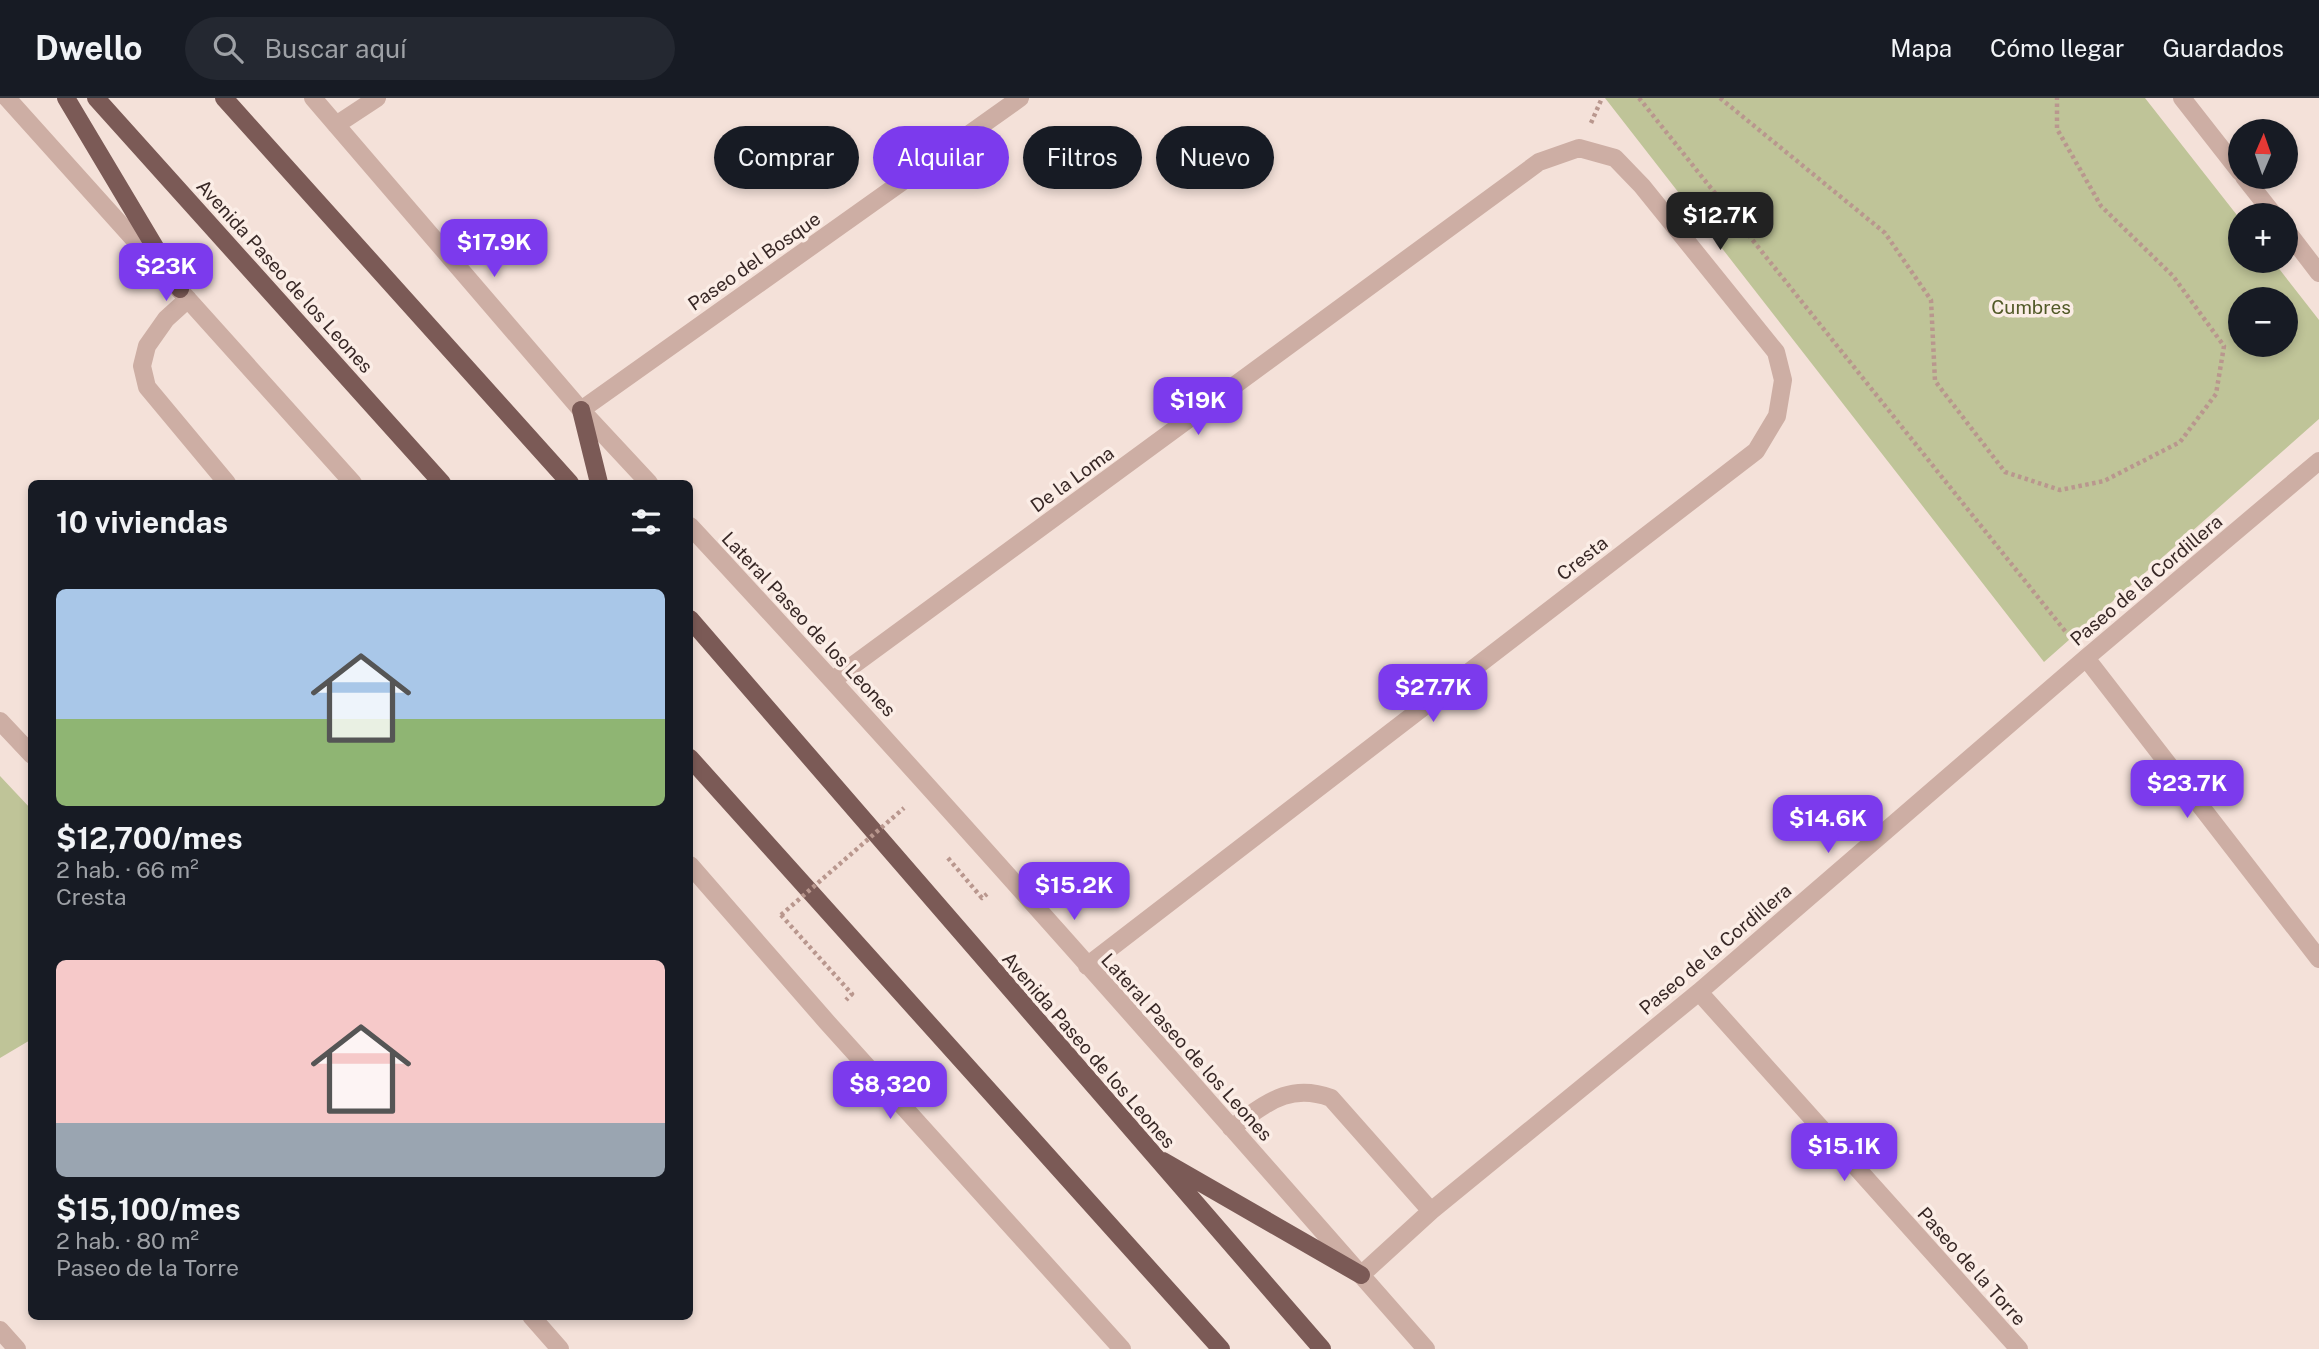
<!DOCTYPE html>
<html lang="es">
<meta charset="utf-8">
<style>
body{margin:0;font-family:"Public Sans",sans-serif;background:#242831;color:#f1f3f6;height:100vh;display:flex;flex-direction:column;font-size:26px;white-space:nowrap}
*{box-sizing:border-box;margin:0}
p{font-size:23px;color:#9ea1a6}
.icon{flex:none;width:38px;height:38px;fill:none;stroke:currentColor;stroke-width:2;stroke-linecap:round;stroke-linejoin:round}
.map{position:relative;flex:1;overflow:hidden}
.details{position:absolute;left:28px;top:382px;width:665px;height:840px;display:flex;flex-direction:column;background:#171b24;border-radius:10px;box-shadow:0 4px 10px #0003}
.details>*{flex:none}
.top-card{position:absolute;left:714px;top:28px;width:665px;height:63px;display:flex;gap:14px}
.needle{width:46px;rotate:2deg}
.tools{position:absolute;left:2228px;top:21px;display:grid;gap:14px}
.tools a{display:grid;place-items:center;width:70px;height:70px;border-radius:50%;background:#171b24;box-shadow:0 4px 10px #0003;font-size:35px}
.price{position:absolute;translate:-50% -60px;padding:0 16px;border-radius:14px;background:#7c3aed;color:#fff;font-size:23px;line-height:46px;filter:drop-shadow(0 2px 4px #0008)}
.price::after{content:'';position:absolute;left:50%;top:42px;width:21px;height:16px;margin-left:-10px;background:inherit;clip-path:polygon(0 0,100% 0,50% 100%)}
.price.on{background:#222;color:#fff}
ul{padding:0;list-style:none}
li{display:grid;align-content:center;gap:14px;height:371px;padding:0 28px}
li span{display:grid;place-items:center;height:217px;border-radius:10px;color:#555}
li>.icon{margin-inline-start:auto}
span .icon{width:126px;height:126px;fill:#fffc;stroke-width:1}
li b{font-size:30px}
h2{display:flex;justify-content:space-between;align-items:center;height:84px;padding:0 28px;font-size:30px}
.pill{padding:0 24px;border-radius:32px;background:#171b24;box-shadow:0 4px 10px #0003;font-size:24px;line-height:63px}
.pill.on{background:#7c3aed;color:#fff}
header{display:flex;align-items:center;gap:42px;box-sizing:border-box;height:98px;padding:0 35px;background:#171b24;border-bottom:2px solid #363941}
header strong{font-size:33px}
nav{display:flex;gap:38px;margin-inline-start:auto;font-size:24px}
.search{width:490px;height:63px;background:#242831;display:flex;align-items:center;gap:18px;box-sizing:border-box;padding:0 24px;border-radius:38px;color:#9ea1a6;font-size:26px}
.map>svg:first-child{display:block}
.green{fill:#bfc498;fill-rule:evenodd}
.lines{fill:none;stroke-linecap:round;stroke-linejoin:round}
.path{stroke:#b9978e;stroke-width:4.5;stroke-dasharray:3.5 3.5;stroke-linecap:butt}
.minor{stroke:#cdaea4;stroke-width:18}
.major{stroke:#7b5a56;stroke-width:18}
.path-bridge{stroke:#b9978e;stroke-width:4.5;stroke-dasharray:3.5 3.5;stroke-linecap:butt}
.labels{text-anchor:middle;stroke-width:7;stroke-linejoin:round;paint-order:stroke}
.street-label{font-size:19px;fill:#382826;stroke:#fbede6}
.park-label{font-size:19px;fill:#515927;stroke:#fbede6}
</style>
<header>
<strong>Dwello</strong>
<div class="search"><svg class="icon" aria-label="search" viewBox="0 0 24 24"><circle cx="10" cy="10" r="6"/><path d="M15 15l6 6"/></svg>Buscar aquí</div>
<nav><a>Mapa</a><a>Cómo llegar</a><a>Guardados</a></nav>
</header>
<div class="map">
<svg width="2319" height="1251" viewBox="0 0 2319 1251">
<rect width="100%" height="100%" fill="#f4e1d9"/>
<path class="green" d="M 1605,0 L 2145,0 L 2240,121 L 2240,163 L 2273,163 L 2319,222 L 2319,321 L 2044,564 ZM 2240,201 L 2286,201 L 2286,247 L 2240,247 Z
M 0,678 L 31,711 L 32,941 L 0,960 Z"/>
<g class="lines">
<path class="path" d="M 1639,0 L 2069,538
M 1720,0 L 1885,135 L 1931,202 L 1935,283 L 2005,374 L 2060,392 L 2104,383 L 2180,344 L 2216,296 L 2224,248 L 2173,178 L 2101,108 L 2057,31 L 2057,0
M 1591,25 L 1602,0
M 948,760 L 982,800 L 987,796
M 781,817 L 852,896 L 846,902"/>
<path class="minor" d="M 7,0 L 353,385
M 313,0 L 581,312 L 649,385
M 2182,0 L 2240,74
M 336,27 L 377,0
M 2244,79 L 2274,117
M 2286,132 L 2319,175
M 188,201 L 166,221 L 147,248 L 142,268 L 147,289 L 227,385
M 581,312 L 1020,0
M 690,428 C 940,697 1183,974 1426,1251
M 2086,560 L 2319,861
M 833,582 L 1539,64 L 1579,50 L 1615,60 L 1642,88 L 1776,254 L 1783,282 L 1777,318 L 1756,353 L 1087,868
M 0,623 L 32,657
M 690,767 L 826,923 L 1122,1251
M 1699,894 L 2019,1251
M 1231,1030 C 1265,1007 1288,984 1331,1000 L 1431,1113
M 1361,1177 L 1431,1113 L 1699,894 L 2086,560 L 2319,363
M 531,1218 L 560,1251
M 0,1232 L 17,1251"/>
<path class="major" d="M 66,0 L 180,191
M 96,0 L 442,385
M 224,0 L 570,385
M 581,312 L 599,385
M 690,521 L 1322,1251
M 690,660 L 1221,1251
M 1163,1063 L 1361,1177"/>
<path class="path-bridge" d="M 781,817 L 904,710"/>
</g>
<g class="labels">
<g class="street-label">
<text transform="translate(754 163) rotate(-35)" y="7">Paseo del Bosque</text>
<text transform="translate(285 178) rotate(48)" y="7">Avenida Paseo de los Leones</text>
<text transform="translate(1072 381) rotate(-36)" y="7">De la Loma</text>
<text transform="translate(1582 460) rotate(-38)" y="7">Cresta</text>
<text transform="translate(2146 482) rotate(-40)" y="7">Paseo de la Cordillera</text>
<text transform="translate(809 526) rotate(47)" y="7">Lateral Paseo de los Leones</text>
<text transform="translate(1715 851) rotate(-40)" y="7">Paseo de la Cordillera</text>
<text transform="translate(1187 949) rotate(48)" y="7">Lateral Paseo de los Leones</text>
<text transform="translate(1089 952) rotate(49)" y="7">Avenida Paseo de los Leones</text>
<text transform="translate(1972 1168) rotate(48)" y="7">Paseo de la Torre</text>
</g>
<g class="park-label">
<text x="2031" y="216">Cumbres</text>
</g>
</g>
</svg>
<div class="tools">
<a><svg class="needle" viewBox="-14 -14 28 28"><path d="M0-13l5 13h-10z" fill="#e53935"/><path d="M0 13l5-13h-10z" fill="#9ea1a6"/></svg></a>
<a>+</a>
<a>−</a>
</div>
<b class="price on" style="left:1720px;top:154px">$12.7K</b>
<b class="price" style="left:494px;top:181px">$17.9K</b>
<b class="price" style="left:166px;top:205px">$23K</b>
<b class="price" style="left:1198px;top:339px">$19K</b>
<b class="price" style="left:1433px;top:626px">$27.7K</b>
<b class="price" style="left:2187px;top:722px">$23.7K</b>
<b class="price" style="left:1828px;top:757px">$14.6K</b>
<b class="price" style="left:1074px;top:824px">$15.2K</b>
<b class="price" style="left:890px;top:1023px">$8,320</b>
<b class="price" style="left:1844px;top:1085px">$15.1K</b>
<div class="top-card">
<a class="pill">Comprar</a>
<a class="pill on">Alquilar</a>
<a class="pill">Filtros</a>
<a class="pill">Nuevo</a>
</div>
<section class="details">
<h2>10 viviendas<svg class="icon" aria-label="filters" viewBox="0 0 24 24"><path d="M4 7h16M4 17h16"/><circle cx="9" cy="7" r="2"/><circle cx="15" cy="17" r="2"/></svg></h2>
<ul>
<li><span style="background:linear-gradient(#a9c7e8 60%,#8fb573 0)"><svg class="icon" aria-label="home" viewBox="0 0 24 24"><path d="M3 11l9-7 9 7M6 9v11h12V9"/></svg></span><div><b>$12,700/mes</b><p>2 hab. · 66 m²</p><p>Cresta</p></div></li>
<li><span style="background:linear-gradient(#f6c9c9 75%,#9aa5b1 0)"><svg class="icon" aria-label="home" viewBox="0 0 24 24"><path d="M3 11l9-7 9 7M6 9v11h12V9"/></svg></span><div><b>$15,100/mes</b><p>2 hab. · 80 m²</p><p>Paseo de la Torre</p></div></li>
</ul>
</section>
</div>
